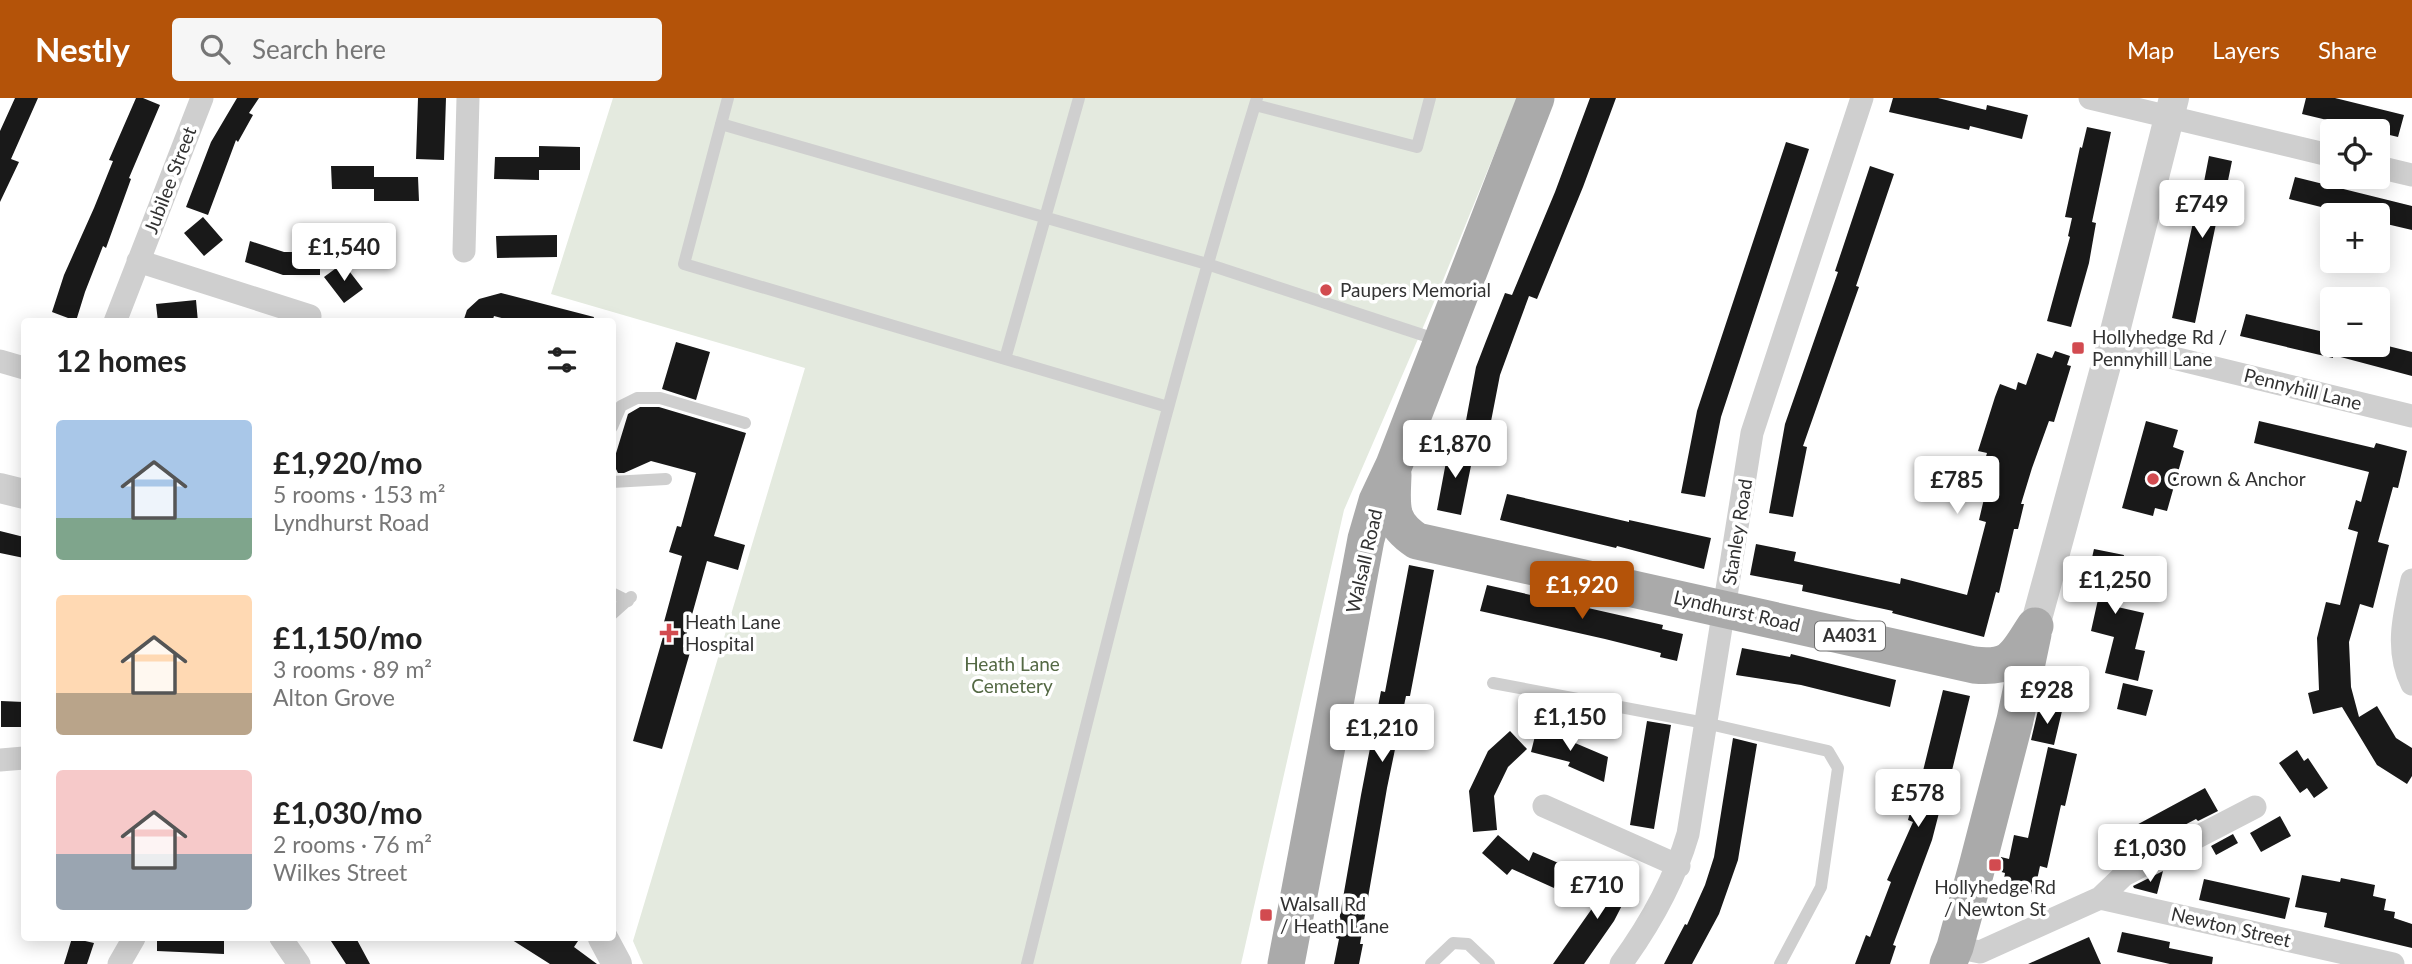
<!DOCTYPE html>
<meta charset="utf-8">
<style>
body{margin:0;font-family:Lato,sans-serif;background:#f6f6f6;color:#222;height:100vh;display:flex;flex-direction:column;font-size:26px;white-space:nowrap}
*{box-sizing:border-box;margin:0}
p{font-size:23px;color:#767676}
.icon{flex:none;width:38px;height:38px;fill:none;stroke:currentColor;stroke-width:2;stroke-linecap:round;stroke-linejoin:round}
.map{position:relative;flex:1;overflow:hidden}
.side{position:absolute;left:21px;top:220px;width:595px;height:623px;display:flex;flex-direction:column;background:#fff;border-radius:7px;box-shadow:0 4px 18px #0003}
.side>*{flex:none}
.buttons{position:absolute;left:2320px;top:21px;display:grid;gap:14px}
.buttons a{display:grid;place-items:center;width:70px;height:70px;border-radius:7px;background:#fff;box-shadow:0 4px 18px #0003;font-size:35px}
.price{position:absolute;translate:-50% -60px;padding:0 16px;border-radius:7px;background:#fff;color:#222;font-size:23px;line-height:46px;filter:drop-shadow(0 2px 4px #0008)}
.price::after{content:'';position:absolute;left:50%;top:42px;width:21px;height:16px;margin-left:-10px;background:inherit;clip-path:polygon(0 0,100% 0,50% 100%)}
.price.selected{background:#b45309;color:#fff}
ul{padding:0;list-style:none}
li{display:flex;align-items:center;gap:21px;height:175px;padding:0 35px}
li span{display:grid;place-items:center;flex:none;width:196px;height:140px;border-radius:7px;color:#555}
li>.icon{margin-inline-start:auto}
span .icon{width:84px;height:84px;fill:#fffc;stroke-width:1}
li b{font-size:30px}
h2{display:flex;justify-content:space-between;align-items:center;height:84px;padding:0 35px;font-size:30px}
header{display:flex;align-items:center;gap:42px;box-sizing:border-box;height:98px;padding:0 35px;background:#b45309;color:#fff}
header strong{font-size:33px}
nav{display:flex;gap:38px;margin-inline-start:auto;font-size:24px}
.search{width:490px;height:63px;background:#f6f6f6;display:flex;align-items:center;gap:18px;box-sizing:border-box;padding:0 24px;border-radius:7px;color:#767676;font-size:26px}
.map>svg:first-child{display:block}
.green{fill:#e4eadf}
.building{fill:#191919}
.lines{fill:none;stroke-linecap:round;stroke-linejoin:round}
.service{stroke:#cfcfcf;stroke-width:12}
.minor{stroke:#cfcfcf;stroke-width:23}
.tertiary{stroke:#cfcfcf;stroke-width:30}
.primary{stroke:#aaa;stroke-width:37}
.poi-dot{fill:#d24b50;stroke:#fff;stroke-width:2.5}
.labels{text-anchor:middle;stroke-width:7;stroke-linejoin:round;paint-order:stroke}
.shield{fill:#fff;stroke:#707070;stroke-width:2}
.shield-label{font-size:18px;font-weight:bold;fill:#323232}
.street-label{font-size:19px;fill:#323232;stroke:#fff}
.poi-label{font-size:19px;fill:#323232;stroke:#fff;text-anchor:start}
.park-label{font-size:19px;fill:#546944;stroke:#fff}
</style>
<header>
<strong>Nestly</strong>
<div class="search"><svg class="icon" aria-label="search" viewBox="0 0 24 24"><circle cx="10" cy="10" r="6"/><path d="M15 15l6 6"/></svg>Search here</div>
<nav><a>Map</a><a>Layers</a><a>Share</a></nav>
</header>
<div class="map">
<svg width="2412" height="866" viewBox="0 0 2412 866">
<rect width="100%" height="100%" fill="#fff"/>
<path class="green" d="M 613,0 L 1517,0 L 1437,197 L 1344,412 L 1241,866 L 643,866 L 633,843 L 805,270 L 551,196 Z"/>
<path class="building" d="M 15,0 L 38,0 L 11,61 L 19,64 L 0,104 L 0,33 Z
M 136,0 L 143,0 L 160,7 L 129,80 L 131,81 L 106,150 L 103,148 L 85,194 L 76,223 L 52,214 L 64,177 L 94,110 L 113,63 L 109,62 Z
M 237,0 L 259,0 L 249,15 L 253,17 L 238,44 L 236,42 L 208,117 L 186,109 L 211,44 Z
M 418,0 L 446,0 L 444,62 L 416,61 Z
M 1590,0 L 1616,0 L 1583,89 L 1537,201 L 1529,198 L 1515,236 L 1500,277 L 1486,349 L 1462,344 L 1476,269 L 1486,243 L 1505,195 L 1512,197 L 1555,94 Z
M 1893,0 L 1938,0 L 1986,12 L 1987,7 L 2028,17 L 2022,41 L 1970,28 L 1969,32 L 1889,14 Z
M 2306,0 L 2335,0 L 2404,17 L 2398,39 L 2302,16 Z
M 2087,29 L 2111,34 L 2092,124 L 2096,125 L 2089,165 L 2071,229 L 2047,223 L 2070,139 L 2068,138 L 2072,120 L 2065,119 L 2080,49 L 2082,50 Z
M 1786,44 L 1809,51 L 1721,319 L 1705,399 L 1681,395 L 1697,313 Z
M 539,48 L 580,49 L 580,72 L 539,72 L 539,82 L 494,81 L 495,59 L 539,59 Z
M 2209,58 L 2232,63 L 2224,102 L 2221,102 L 2195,225 L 2172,220 L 2194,120 L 2197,120 Z
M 331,68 L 374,68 L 374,79 L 418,79 L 419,103 L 374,103 L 374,91 L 332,91 Z
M 1870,68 L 1894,76 L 1856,188 L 1859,189 L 1854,203 L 1803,348 L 1807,349 L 1793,419 L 1769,415 L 1785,326 L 1838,174 L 1835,173 Z
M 2295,79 L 2412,108 L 2412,132 L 2378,124 L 2378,117 L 2353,117 L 2289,101 Z
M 203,119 L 223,142 L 204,158 L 184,135 Z
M 557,137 L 557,159 L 497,160 L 496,138 Z
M 250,143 L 284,154 L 320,154 L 320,177 L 283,177 L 245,164 Z
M 343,165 L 363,191 L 344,205 L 324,179 Z
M 501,195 L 594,219 L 593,224 L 516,224 L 494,218 L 492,224 L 463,224 L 467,212 L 479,201 Z
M 196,202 L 198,224 L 158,224 L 156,206 Z
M 2246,216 L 2333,236 L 2333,247 L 2384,247 L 2412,254 L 2412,278 L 2333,257 L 2333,260 L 2240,238 Z
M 676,244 L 710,254 L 696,302 L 662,291 Z
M 2055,253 L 2070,258 L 2067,267 L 2071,268 L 2054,324 L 2049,323 L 2032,370 L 2021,406 L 2024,406 L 2018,431 L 2014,431 L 1999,495 L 1996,494 L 1984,539 L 1892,515 L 1893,513 L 1802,493 L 1803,487 L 1750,477 L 1756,446 L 1796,454 L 1794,463 L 1900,486 L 1901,480 L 1967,497 L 1986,424 L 1979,422 L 1987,388 L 1978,385 L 1987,355 L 1978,353 L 1995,299 L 2000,286 L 2016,292 L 2018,284 L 2026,287 L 2037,255 L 2052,260 Z
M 640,309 L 659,309 L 746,335 L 714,438 L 745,447 L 738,472 L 707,463 L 683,549 L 691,551 L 662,651 L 633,643 L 667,525 L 664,524 L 682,458 L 669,454 L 677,428 L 681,429 L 696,375 L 651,363 L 624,375 L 618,375 L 613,365 L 628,316 Z
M 2146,323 L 2178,332 L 2173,349 L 2184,353 L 2167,413 L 2155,410 L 2153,418 L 2122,410 Z
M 2259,323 L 2374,350 L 2376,345 L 2407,353 L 2398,390 L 2393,389 L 2378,444 L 2389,447 L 2373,510 L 2360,506 L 2349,544 L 2351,589 L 2359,619 L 2377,608 L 2396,640 L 2412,650 L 2412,678 L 2407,686 L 2377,667 L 2342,609 L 2313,616 L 2308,595 L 2319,592 L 2317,540 L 2326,504 L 2340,507 L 2358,434 L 2348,431 L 2356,402 L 2361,404 L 2369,374 L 2254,345 Z
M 1449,348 L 1474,353 L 1461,417 L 1437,412 Z
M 1507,396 L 1629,424 L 1629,422 L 1711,440 L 1704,471 L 1617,448 L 1616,450 L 1500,422 Z
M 0,433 L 24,439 L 24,460 L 0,455 Z
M 2094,451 L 2124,457 L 2113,508 L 2144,515 L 2135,551 L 2145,553 L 2138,583 L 2105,575 L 2114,539 L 2091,533 L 2099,497 L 2084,494 Z
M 1409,467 L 1434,472 L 1419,551 L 1410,598 L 1406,598 L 1387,690 L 1360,846 L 1363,846 L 1359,866 L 1334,866 L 1339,841 L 1336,840 L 1361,697 L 1381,593 L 1385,594 Z
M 1487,487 L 1663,527 L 1662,531 L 1683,536 L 1677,563 L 1660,559 L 1661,555 L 1605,541 L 1480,513 Z
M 1742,550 L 1790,559 L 1791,556 L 1896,582 L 1890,609 L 1801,587 L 1736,577 Z
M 2123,585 L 2153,592 L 2146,618 L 2117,611 Z
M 1943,592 L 1970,598 L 1949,685 L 1947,684 L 1932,742 L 1893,847 L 1896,848 L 1890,866 L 1855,866 L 1866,837 L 1870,839 L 1891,784 L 1887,782 L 1913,724 L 1908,722 L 1917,689 L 1919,689 Z
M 1,603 L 24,604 L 24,629 L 1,629 Z
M 2039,608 L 2062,613 L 2054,647 L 2031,642 Z
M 1647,623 L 1671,627 L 1654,731 L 1630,727 Z
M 1537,630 L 1569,638 L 1568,642 L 1608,659 L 1604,684 L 1568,668 L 1570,664 L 1531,654 Z
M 1510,633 L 1527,651 L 1508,669 L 1494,698 L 1497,732 L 1473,734 L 1469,693 L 1488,653 Z
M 1733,640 L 1757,646 L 1738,762 L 1719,816 L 1692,866 L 1664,866 L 1685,826 L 1687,827 L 1705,787 L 1714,759 Z
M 2048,649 L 2077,656 L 2065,708 L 2061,707 L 2047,770 L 2040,768 L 2034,796 L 2008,790 L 2010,782 L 2004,781 L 2005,775 L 1998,773 L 2001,759 L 2009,761 L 2014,737 L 2028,740 Z
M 2297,652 L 2304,663 L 2308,660 L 2328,690 L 2314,700 L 2307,690 L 2300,695 L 2279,665 Z
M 2205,690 L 2218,713 L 2198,723 L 2196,721 L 2120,761 L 2123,762 L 2116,764 L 2105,744 Z
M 2280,718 L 2291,738 L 2261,754 L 2250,735 Z
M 2233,736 L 2238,745 L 2216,757 L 2211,748 Z
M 1498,737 L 1529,763 L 1533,754 L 1563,767 L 1554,790 L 1512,771 L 1507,777 L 1482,755 Z
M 1613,772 L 1634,784 L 1614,823 L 1584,866 L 1553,866 L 1598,802 L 1597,801 Z
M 2163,773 L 2157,796 L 2134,790 L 2133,788 Z
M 2302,777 L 2340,784 L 2341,780 L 2375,787 L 2373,798 L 2386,801 L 2384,812 L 2395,814 L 2394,820 L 2412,826 L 2412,850 L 2324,829 L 2327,815 L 2295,809 Z
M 2204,781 L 2290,800 L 2285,821 L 2199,802 Z
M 2122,834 L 2170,844 L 2169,850 L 2213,859 L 2212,866 L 2170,866 L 2117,854 Z
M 2089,839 L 2101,866 L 2028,866 Z
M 72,840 L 94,845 L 87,866 L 64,866 Z
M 157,840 L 224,840 L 224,856 L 157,853 Z
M 329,840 L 356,840 L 370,866 L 346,866 Z
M 509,840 L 580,840 L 574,849 L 597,866 L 550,866 Z"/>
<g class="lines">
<path class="service" d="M 728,0 L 684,166 L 1168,309
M 1255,7 L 1417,49 L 1430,0
M 721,26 L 1207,166 L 1438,242
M 1005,261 L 1079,0
M 612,329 L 621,308 L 637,300 L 660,300 L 745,325
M 612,384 L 666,381
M 612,495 L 628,503
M 612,516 L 631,499
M 1493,585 L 1705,625 L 1828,653 L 1838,670 L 1821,789 L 1780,866
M 1027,866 C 1099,576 1169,285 1257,0
M 1431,866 L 1453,845 L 1468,846 L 1489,866"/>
<path class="minor" d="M 2090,0 L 2333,58
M 2378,69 L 2412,77
M 464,153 L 468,0
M 138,163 L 310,218
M 115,224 L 202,0
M 2112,245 L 2412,318
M 0,263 L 24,270
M 2412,482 C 2404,517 2395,552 2412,586
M 0,662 L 24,660
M 1544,708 L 1679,768
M 2100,800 L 2124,777 L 2255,709
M 281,840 L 299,866
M 1955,849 L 1980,854 L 2100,800 L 2393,866
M 119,866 L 134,840
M 1621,866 C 1650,826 1674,784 1688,736 L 1752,335 L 1862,0"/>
<path class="tertiary" d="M 0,390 L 24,396
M 2035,528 L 2112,245 L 2174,0
M 603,840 L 617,866"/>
<path class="primary" d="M 1393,377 C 1392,408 1388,424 1417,443 L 1974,567 C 2013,571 2015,558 2035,528
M 1286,866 L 1366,441 L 1377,403 L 1394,367 L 1536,0
M 1948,866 L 1955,849 L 1978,765 L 2015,622 L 2033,536"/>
</g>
<g class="poi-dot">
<circle cx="1326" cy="192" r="7"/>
<rect x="2071" y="243" width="14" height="14" rx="3.5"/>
<circle cx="2153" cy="381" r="7"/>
<path d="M665.5 524.5h7v7h7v7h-7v7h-7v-7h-7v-7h7z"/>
<rect x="1988" y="760" width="14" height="14" rx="3.5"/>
<rect x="1259" y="810" width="14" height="14" rx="3.5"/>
</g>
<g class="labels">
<rect class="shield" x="1815" y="523.5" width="70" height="29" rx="5"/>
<g class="shield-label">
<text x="1850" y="544">A4031</text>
</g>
<g class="street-label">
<text transform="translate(170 82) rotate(-69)" y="7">Jubilee Street</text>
<text transform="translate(2303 291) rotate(14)" y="7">Pennyhill Lane</text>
<text transform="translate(1737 434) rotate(-81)" y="7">Stanley Road</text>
<text transform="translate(1364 463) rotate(-77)" y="7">Walsall Road</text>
<text transform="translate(1737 513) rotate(13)" y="7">Lyndhurst Road</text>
<text transform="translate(2231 829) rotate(13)" y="7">Newton Street</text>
</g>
<g class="poi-label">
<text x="1340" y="199">Paupers Memorial</text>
<text x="2092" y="246">Hollyhedge Rd /<tspan x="2092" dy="22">Pennyhill Lane</tspan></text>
<text x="2167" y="388">Crown &amp; Anchor</text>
<text x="685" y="531">Heath Lane<tspan x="685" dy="22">Hospital</tspan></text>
<text x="1995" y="796" text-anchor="middle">Hollyhedge Rd<tspan x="1995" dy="22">/ Newton St</tspan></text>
<text x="1280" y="813">Walsall Rd<tspan x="1280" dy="22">/ Heath Lane</tspan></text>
</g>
<g class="park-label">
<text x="1012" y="573">Heath Lane<tspan x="1012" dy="22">Cemetery</tspan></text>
</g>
</g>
</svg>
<div class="buttons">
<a><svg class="icon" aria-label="locate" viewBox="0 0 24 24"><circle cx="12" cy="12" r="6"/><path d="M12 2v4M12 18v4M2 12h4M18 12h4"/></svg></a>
<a>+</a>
<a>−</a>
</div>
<b class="price" style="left:2202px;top:142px">£749</b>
<b class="price" style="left:344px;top:185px">£1,540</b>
<b class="price" style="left:1455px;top:382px">£1,870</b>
<b class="price" style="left:1957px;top:418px">£785</b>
<b class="price" style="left:2115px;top:518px">£1,250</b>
<b class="price selected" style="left:1582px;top:523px">£1,920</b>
<b class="price" style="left:2047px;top:628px">£928</b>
<b class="price" style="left:1570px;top:655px">£1,150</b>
<b class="price" style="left:1382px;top:666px">£1,210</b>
<b class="price" style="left:1918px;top:731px">£578</b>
<b class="price" style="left:2150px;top:786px">£1,030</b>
<b class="price" style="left:1597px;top:823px">£710</b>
<section class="side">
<h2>12 homes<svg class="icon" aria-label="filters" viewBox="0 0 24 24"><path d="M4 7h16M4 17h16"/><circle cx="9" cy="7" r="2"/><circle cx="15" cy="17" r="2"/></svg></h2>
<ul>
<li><span style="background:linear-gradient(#a9c7e8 70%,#7fa58c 0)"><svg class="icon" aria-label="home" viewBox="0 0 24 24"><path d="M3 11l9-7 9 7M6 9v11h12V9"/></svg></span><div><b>£1,920/mo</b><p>5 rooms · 153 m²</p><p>Lyndhurst Road</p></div></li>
<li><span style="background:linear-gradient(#ffd9b3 70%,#b9a48a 0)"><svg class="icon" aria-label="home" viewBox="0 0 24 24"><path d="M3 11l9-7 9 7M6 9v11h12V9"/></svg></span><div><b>£1,150/mo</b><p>3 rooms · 89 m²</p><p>Alton Grove</p></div></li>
<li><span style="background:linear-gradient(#f6c9c9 60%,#9aa5b1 0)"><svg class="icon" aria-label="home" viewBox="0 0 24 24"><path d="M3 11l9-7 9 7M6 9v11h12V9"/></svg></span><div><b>£1,030/mo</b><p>2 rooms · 76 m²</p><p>Wilkes Street</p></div></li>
</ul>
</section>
</div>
